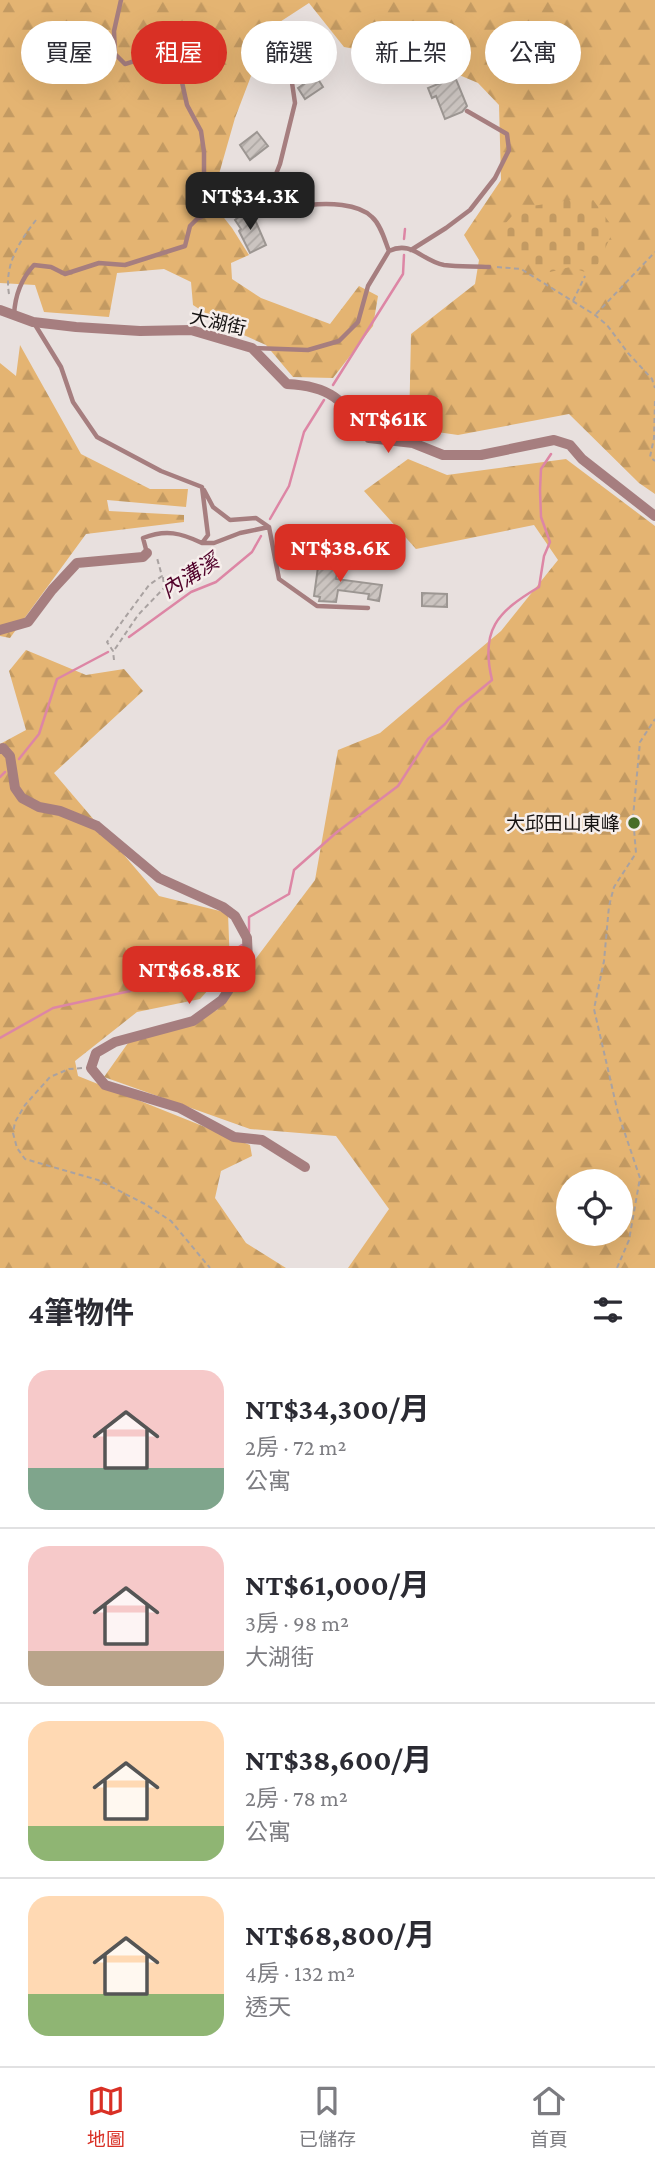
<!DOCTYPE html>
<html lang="zh-TW">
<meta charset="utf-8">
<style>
body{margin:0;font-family:"Crimson Pro","Noto Sans TC",serif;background:#f2f2f3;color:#2b2b33;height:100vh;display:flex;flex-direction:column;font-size:26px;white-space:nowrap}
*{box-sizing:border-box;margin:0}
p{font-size:23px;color:#7c7c81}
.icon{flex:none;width:38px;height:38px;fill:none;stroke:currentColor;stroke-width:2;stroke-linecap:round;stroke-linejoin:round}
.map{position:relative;height:1268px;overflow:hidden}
.sheet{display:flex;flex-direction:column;background:#fff;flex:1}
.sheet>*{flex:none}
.guide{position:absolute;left:21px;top:21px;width:614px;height:63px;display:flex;gap:14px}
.controls{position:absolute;left:556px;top:1169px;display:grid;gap:14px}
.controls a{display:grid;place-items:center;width:77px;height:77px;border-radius:50%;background:#fff;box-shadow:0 7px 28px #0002;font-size:35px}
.price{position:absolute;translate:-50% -60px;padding:0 16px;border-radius:14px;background:#d93025;color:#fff;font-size:23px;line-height:46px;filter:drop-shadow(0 2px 4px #0008)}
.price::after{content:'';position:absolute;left:50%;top:42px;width:21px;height:16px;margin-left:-10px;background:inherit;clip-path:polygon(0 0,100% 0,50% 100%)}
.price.on{background:#222;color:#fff}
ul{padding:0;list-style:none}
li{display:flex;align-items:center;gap:21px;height:175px;padding:0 28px}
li+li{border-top:2px solid #e1e1e2}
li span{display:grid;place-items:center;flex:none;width:196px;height:140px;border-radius:21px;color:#555}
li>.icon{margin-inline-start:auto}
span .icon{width:84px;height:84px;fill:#fffc;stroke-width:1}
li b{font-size:30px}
h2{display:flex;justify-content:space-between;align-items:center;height:84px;padding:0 28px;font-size:30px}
.chip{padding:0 24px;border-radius:32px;background:#fff;box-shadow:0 7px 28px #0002;font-size:24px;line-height:63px}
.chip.on{background:#d93025;color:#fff}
.tabs{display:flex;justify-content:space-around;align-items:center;height:98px;border-top:2px solid #e1e1e2;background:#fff;font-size:19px;color:#7c7c81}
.tabs a{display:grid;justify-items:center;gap:4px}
.tabs .on{color:#d93025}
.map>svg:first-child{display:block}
.forest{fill:url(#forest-firs);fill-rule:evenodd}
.cemetery{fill:url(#cemetery-stones)}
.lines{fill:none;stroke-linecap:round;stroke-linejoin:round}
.stream{stroke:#dd86a5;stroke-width:2.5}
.building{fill:url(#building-hatch);stroke:#9c9692;stroke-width:2}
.path{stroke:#a9a2a1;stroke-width:2;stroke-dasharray:5 3.5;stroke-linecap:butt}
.lane{stroke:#a67e7f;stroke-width:4.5}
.street{stroke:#a67e7f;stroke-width:10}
.poi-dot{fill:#486d27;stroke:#f6eeeb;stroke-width:2.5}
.labels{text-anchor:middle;stroke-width:5;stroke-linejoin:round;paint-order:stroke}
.street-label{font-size:19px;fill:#171413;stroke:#f6eeeb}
.poi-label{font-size:19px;fill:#171413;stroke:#f6eeeb;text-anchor:end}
.water-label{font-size:21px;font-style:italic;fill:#52032b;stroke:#f6eeeb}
</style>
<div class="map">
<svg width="655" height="1268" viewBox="0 0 655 1268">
<defs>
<pattern id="forest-firs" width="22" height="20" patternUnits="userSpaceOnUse" patternTransform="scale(1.75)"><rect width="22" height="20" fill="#e4b472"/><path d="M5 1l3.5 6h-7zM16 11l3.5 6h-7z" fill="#c39a62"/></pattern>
<pattern id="cemetery-stones" width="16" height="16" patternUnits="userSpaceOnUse" patternTransform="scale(1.75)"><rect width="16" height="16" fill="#e4b472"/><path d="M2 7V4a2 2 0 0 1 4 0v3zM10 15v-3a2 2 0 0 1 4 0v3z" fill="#c39a62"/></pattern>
<pattern id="building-hatch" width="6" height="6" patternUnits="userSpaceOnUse" patternTransform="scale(1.75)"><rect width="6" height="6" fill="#cbc4c0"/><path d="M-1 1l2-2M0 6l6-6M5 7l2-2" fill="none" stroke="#aea8a4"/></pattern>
</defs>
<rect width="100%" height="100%" fill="#e8e0de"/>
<path class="forest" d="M 0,0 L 655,0 L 655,494 L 639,483 L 569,414 L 458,435 L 409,428 L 411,334 L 475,284 L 479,260 L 464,235 L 501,180 L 499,105 L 478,83 L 431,63 L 344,47 L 309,3 L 269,29 L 235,118 L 219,174 L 213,204 L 232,228 L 249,255 L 231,263 L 232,279 L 261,298 L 330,324 L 359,286 L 378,296 L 373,326 L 333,378 L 293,377 L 266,345 L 228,328 L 193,305 L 191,282 L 164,269 L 117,273 L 109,317 L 44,312 L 35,285 L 0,283 Z
M 20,345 L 81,454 L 150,489 L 188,489 L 186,507 L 107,500 L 109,511 L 184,515 L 184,522 L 86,534 L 10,638 L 0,636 L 0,363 L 16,376 Z
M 408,459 L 447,475 L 566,459 L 655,526 L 655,1268 L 348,1268 L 389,1209 L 336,1136 L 250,1129 L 104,1077 L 128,1043 L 217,1010 L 315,880 L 338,750 L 380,733 L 501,631 L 558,560 L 534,525 L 416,549 L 364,491 ZM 569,1181 L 621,1181 L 621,1234 L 569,1234 Z
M 26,650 L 86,675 L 124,669 L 143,691 L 54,773 L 159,896 L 228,913 L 230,966 L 200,999 L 137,1012 L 75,1061 L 78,1076 L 250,1145 L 252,1156 L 221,1171 L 215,1198 L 246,1243 L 286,1268 L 0,1268 L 0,744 L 26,730 L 9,671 Z"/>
<path class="cemetery" d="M 591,197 L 614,229 L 598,264 L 585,272 L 570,267 L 550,272 L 518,258 L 497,233 L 519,208 Z"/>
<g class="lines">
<path class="stream" d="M 404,239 L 405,229
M 333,385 L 403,274 L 404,255
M 270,519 L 289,486 L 304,432 L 324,400
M 129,637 L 191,592 L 216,582 L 252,552 L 261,536
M 19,759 L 39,734 L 57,679 L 108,652
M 0,777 L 5,772
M 249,932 L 249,917 L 289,894 L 294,870 L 337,832 L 398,786 L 428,739 L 445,724 L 458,708 L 492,680 C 480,630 497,612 539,587 L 544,556 L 550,542 L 541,517 L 540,490 L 541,469 L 551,454
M 0,1038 L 53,1008 L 130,991 L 185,958 L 220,959 L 242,945"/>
</g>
<path class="building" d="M 287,27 L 316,46 L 310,56 L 280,38 Z
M 316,76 L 323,87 L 305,99 L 298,88 Z
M 455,77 L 467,106 L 462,112 L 445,119 L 436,96 L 432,98 L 428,88 Z
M 257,132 L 268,146 L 250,160 L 240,145 Z
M 246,211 L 256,222 L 266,245 L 250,253 L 239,231 L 241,229 L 235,220 Z
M 324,559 L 339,561 L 336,579 L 382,585 L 379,601 L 368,599 L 369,594 L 338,590 L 336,602 L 319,601 L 320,597 L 314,596 L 318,567 L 323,568 Z
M 422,593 L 447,594 L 447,607 L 422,606 Z"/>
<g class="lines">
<path class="path" d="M 497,267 L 521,269 L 595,315 L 607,325 L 628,353 L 652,379 L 655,388
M 9,294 C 4,265 19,242 36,220
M 573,301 L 585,276
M 596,314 L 655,252
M 655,401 L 654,438 L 650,457 L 655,461
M 163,577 L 164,588
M 115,649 L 138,615 L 164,588
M 114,660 L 113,651 L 107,642 L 149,585 L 162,576 L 157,558
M 82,1068 L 69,1069 L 50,1077 L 25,1105 L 15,1122 L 13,1133 L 17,1148 L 25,1159 L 98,1180 L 145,1204 L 171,1221 L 210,1268
M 617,1268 L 629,1240 L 640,1178 L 618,1113 L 594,1009 L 604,961 L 609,906 L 614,887 L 636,853 L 633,817 L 640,742 L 655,719"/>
<path class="lane" d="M 262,209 L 280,164 L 295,103 L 287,49
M 199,218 L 244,196 C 255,204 263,211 277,212 C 288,213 299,207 309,205 C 327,203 358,203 372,217 C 381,225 385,241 389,251 C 412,240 422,261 444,265 C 459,267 474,266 489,267
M 411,250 L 446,228 L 470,210 L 495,178 L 509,150 L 507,134 L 467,111
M 14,315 C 15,295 21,279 34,265 L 51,267 L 65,274 L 99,263 L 125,265 L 185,246 L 190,226 L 198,218 L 204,205 L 204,152 L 201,131 L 187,105 L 178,64 C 157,52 147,57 125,64 L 115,54 L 114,31 L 121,0
M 34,323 L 61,367 L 73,402 L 97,437 L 161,471 L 202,487 L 208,535 L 202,543 C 181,533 166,529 143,538 L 147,553
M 253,348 L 308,350 L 339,341 L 358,322 L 368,286 L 389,251
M 204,490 L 213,507 L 230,520 L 256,518 L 269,527 L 279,579 L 317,606 L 368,608
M 203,543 L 214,543 L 240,533 L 269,527"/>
<path class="street" d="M 0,310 L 33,322 L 76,327 L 140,331 L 191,330 L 252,348 L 287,384 C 334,386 343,402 369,438 L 413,443 L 443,455 L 481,455 L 554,440 L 570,445 L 582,459 L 655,516
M 0,630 L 28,622 L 52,590 L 77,563 L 143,557 L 147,553
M 0,749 L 3,748 L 10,756 L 15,788 L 22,798 L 39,807 L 60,811 L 97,826 L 159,878 L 223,907 L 235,916 L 247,938 L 248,961 L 222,1000 L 193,1021 L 115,1042 L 96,1053 L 91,1068 L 105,1085 L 180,1108 L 234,1137 L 262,1140 L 305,1167"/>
</g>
<circle class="poi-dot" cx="634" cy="823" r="7"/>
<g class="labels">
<g class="street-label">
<text transform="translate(218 322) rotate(13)" y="7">大湖街</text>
</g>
<g class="poi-label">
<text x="620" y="830">大邱田山東峰</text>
</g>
<g class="water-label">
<text transform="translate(190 576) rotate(-32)" y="7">內溝溪</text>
</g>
</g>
</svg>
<div class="controls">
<a><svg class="icon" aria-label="locate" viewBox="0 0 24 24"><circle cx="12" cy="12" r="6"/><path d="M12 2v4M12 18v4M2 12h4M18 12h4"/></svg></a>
</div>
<b class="price on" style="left:250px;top:232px">NT$34.3K</b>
<b class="price" style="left:388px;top:455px">NT$61K</b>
<b class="price" style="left:340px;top:584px">NT$38.6K</b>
<b class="price" style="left:189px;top:1006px">NT$68.8K</b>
<div class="guide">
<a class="chip">買屋</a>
<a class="chip on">租屋</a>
<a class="chip">篩選</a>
<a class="chip">新上架</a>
<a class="chip">公寓</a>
</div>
</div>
<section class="sheet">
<h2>4筆物件<svg class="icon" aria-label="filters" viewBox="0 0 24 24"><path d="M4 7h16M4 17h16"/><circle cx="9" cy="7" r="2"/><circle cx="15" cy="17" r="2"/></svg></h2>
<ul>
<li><span style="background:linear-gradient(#f6c9c9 70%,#7fa58c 0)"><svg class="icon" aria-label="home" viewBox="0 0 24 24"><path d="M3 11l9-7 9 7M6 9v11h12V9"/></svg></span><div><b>NT$34,300/月</b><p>2房 · 72 m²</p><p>公寓</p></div></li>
<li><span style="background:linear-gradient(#f6c9c9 75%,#b9a48a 0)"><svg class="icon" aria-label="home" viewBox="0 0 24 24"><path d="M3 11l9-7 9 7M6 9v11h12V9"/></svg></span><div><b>NT$61,000/月</b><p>3房 · 98 m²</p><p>大湖街</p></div></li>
<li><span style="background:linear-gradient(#ffd9b3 75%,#8fb573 0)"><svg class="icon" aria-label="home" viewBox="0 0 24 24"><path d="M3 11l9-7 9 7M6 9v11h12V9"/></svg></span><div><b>NT$38,600/月</b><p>2房 · 78 m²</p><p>公寓</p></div></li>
<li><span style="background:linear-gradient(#ffd9b3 70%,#8fb573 0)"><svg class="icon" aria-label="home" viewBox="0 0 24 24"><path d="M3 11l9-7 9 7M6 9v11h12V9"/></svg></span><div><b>NT$68,800/月</b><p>4房 · 132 m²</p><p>透天</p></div></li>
</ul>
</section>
<nav class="tabs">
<a class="on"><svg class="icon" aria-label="map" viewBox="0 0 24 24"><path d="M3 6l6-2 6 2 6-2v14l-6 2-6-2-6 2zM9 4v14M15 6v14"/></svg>地圖</a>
<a><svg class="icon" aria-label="saved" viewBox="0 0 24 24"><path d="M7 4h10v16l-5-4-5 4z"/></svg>已儲存</a>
<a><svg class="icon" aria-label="home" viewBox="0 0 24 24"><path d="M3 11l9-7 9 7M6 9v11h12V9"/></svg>首頁</a>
</nav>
